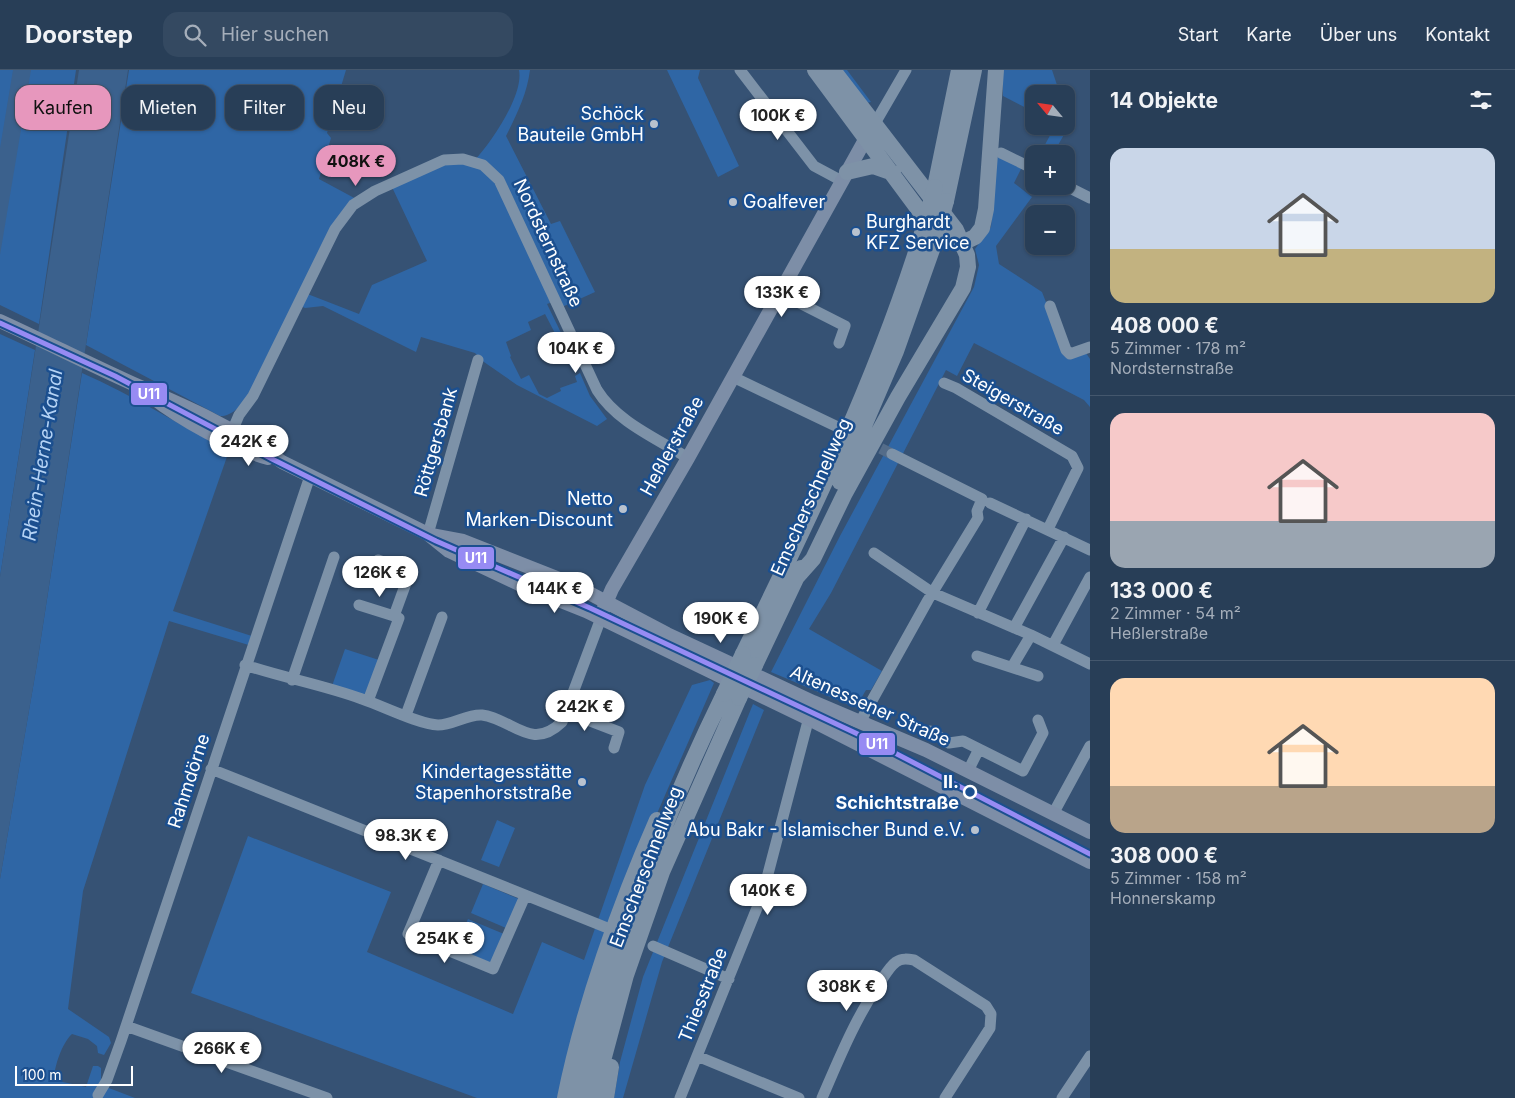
<!DOCTYPE html>
<html lang="de">
<meta charset="utf-8">
<style>
body{margin:0;font-family:Inter,sans-serif;background:#344961;color:#f1f3f6;height:100vh;display:flex;flex-direction:column;font-size:19px;white-space:nowrap}
*{box-sizing:border-box;margin:0}
p{font-size:16px;color:#a5aeba}
.icon{flex:none;width:28px;height:28px;fill:none;stroke:currentColor;stroke-width:2;stroke-linecap:round;stroke-linejoin:round}
.map{position:relative;flex:1;overflow:hidden}
.details{display:flex;flex-direction:column;background:#283e57;width:425px}
.details>*{flex:none}
.top-card{position:absolute;left:15px;top:15px;width:475px;height:45px;display:flex;gap:10px}
.needle{width:32px;rotate:299deg}
.buttons{position:absolute;left:1025px;top:15px;display:grid;gap:10px}
.buttons a{display:grid;place-items:center;width:50px;height:50px;border-radius:10px;background:#283e57;box-shadow:0 1px 4px #0004,0 0 0 1px #44576d;font-size:25px}
.scale{position:absolute;left:15px;bottom:12px;width:118px;box-sizing:border-box;padding-left:5px;border:2px solid #fff;border-top:0;font-size:14px;line-height:18px;white-space:nowrap;color:#fff;-webkit-text-stroke:4px #1b4f8f;paint-order:stroke}
.price{position:absolute;translate:-50% -42px;padding:0 11px;border-radius:18px;background:#fff;color:#222;font-size:16px;line-height:32px;filter:drop-shadow(0 1px 2px #0008)}
.price::after{content:'';position:absolute;left:50%;top:30px;width:15px;height:11px;margin-left:-8px;background:inherit;clip-path:polygon(0 0,100% 0,50% 100%)}
.price.current{background:#e797bd;color:#111}
ul{padding:0;list-style:none}
li{display:grid;align-content:center;gap:10px;height:265px;padding:0 20px}
li+li{border-top:1px solid #44576d}
li span{display:grid;place-items:center;height:155px;border-radius:15px;color:#555}
li>.icon{margin-inline-start:auto}
span .icon{width:90px;height:90px;fill:#fffc;stroke-width:1}
li b{font-size:21px}
h2{display:flex;justify-content:space-between;align-items:center;height:60px;padding:0 20px;font-size:21px}
.chip{padding:0 18px;border-radius:15px;background:#283e57;box-shadow:0 1px 4px #0004,0 0 0 1px #44576d;font-size:18px;line-height:45px}
.chip.current{background:#e797bd;color:#111}
header{display:flex;align-items:center;gap:30px;box-sizing:border-box;height:70px;padding:0 25px;background:#283e57;border-bottom:1px solid #44576d}
header strong{font-size:24px}
nav{display:flex;gap:28px;margin-inline-start:auto;font-size:18px}
.search{width:350px;height:45px;background:#344961;display:flex;align-items:center;gap:12px;box-sizing:border-box;padding:0 18px;border-radius:15px;color:#a5aeba;font-size:19px}
main{display:flex;flex:1;min-height:0}
.map>svg:first-child{display:block}
.green{fill:#2f66a5}
.water{fill:#3b618d}
.lines{fill:none;stroke-linecap:round;stroke-linejoin:round}
.minor-tunnel{stroke:#546c89;stroke-width:11;stroke-dasharray:11 5.5;stroke-linecap:butt}
.minor{stroke:#7d92a8;stroke-width:11}
.major{stroke:#7d8ea7;stroke-width:14}
.highway{stroke:#7e92a7;stroke-width:16}
.highway-bridge{stroke:#7e92a7;stroke-width:16}
.metro-1-casing{stroke:#1b4f8f;stroke-width:9}
.metro-1{stroke:#978bf3;stroke-width:5}
.poi-dot{fill:#b9c2ce;stroke:#1b4f8f;stroke-width:2}
.stop-dot{fill:#1b4f8f;stroke:#fff;stroke-width:2.5}
.labels{text-anchor:middle;stroke-width:5;stroke-linejoin:round;paint-order:stroke}
.poi-label{font-size:18px;fill:#fff;stroke:#1b4f8f;text-anchor:end}
.street-label{font-size:18px;fill:#fff;stroke:#1b4f8f}
.stop-label{font-size:18px;font-weight:bold;fill:#fff;stroke:#1b4f8f;text-anchor:end}
.water-label{font-size:19px;font-style:italic;fill:#b5d3f5;stroke:#1b4f8f}
.line-badge{stroke:#1b4f8f;stroke-width:2}
.badge-label{font-size:14px;text-anchor:middle;font-weight:bold;fill:#fff}
</style>
<header>
<strong>Doorstep</strong>
<div class="search"><svg class="icon" aria-label="search" viewBox="0 0 24 24"><circle cx="10" cy="10" r="6"/><path d="M15 15l6 6"/></svg>Hier suchen</div>
<nav><a>Start</a><a>Karte</a><a>Über uns</a><a>Kontakt</a></nav>
</header>
<main>
<div class="map">
<svg width="1090" height="1028" viewBox="0 0 1090 1028">
<rect width="100%" height="100%" fill="#365274"/>
<path class="green" d="M 0,0 L 76,0 L 39,254 L 0,235 Z
M 129,0 L 346,0 L 327,63 L 331,68 L 319,109 L 358,130 L 352,134 L 251,325 C 243,333 232,347 220,346 L 86,275 Z
M 519,0 L 530,0 C 527,24 517,44 506,66 L 551,154 L 560,151 L 595,222 L 562,237 L 506,121 L 474,91 C 491,73 524,25 519,0 Z
M 667,0 L 700,0 L 698,8 L 739,96 L 718,107 Z
M 839,0 L 847,0 L 871,32 L 866,33 Z
M 1003,0 L 1052,0 L 1060,24 L 1034,24 L 1034,42 L 1003,26 Z
M 1066,42 L 1070,54 L 1053,84 L 1040,84 L 1055,56 L 1066,56 Z
M 997,79 L 1024,93 L 1014,113 L 1032,127 L 996,176 L 999,194 L 1042,222 L 1065,281 L 1084,280 L 1090,289 L 1090,337 L 1084,330 L 974,273 L 957,306 L 946,300 L 831,523 L 809,559 L 882,601 L 871,620 L 866,620 L 856,637 L 854,637 L 771,602 L 840,466 L 974,217 L 979,195 L 975,179 L 991,157 Z
M 454,89 L 491,103 L 555,231 L 547,234 L 563,267 L 558,269 L 545,244 L 528,252 L 531,260 L 506,272 L 511,286 L 510,287 L 521,309 L 529,305 L 539,324 L 547,328 L 561,321 L 560,318 L 577,312 L 575,306 L 580,303 L 590,326 L 607,349 L 597,356 L 517,315 L 484,292 L 475,283 L 421,267 L 416,282 L 323,236 L 305,238 L 299,235 L 305,223 L 359,244 L 372,215 L 427,191 L 391,115 Z
M 0,264 L 35,280 L 0,507 Z
M 566,272 L 576,295 L 571,297 L 562,284 L 564,282 L 559,278 Z
M 82,303 C 132,325 180,355 229,381 L 173,541 L 255,567 L 252,576 L 169,551 L 83,821 L 68,939 L 109,967 L 111,973 L 104,985 L 98,983 L 97,976 L 88,969 L 72,964 C 62,973 54,997 54,1010 L 86,1017 L 93,996 L 98,996 L 101,998 L 101,1015 L 135,1028 L 0,1028 L 0,809 L 37,594 Z
M 345,579 L 379,590 L 367,627 L 332,616 Z
M 710,610 L 714,613 L 621,826 L 557,1028 L 477,1028 L 191,923 L 248,766 L 391,822 L 367,882 L 513,944 L 542,872 L 584,890 L 645,715 L 692,615 Z
M 753,634 L 764,640 L 662,892 L 623,1028 L 614,1028 L 620,992 L 643,907 Z
M 497,750 L 515,758 L 499,797 L 481,790 Z
M 483,814 L 519,829 L 506,858 L 471,843 Z
M 468,849 L 504,864 L 491,893 L 455,878 Z"/>
<path class="water" d="M 13,0 L 31,0 L 0,185 L 0,78 Z
M 79,0 L 128,0 L 37,594 L 0,809 L 0,507 Z"/>
<g class="lines">
<path class="minor-tunnel" d="M 866,371 L 892,384"/>
<path class="minor" d="M 740,0 L 814,96 L 842,111
M 874,55 L 906,0
M 1001,83 L 1034,99
M 1066,116 L 1090,128
M 780,223 L 845,256 L 839,273
M 1050,236 L 1066,280 L 1070,284 L 1090,277
M 733,307 L 844,360
M 944,313 L 956,318 L 1072,386 L 1078,398 L 1048,459
M 230,366 L 239,345 L 253,326 L 335,159 L 353,135 L 375,121 L 444,90 L 463,89 L 483,95 L 499,110 L 597,320 C 617,352 656,368 688,388
M 990,433 L 1090,480
M 428,464 L 478,290
M 874,483 L 933,523 L 1031,565 L 1090,594
M 359,535 L 394,546
M 978,543 L 1026,449
M 1014,558 L 1064,467
M 1053,575 L 1090,507
M 977,586 L 1038,606
M 245,595 C 284,608 324,615 362,629 C 383,636 418,654 438,655 C 453,655 467,644 482,645 C 513,649 531,682 562,652 L 601,548
M 1012,597 L 1031,565
M 292,610 L 334,487
M 368,631 L 399,548 L 394,546 L 410,502 L 378,490
M 567,642 L 619,662 L 614,678
M 406,645 L 442,547
M 860,652 L 928,530 L 978,448 L 977,441 L 982,429 L 892,384
M 930,661 L 949,673 L 963,671 L 1023,701 L 1043,663 L 1038,650
M 211,699 L 610,859
M 968,701 L 979,679
M 1053,744 L 1090,676
M 439,790 L 408,864 L 493,899 L 525,826
M 653,876 L 729,909
M 126,956 L 327,1028
M 697,986 L 799,1028
M 98,1025 L 107,1010 L 121,971 L 310,406
M 680,1028 L 763,823 L 813,632
M 822,1028 C 839,989 855,949 879,914 C 884,907 889,897 896,892 C 902,888 908,889 914,890 L 986,936 L 991,944 L 990,958 L 945,1028
M 1062,1028 L 1090,986"/>
<path class="major" d="M 0,251 C 46,272 91,295 138,316 C 187,337 239,360 282,392 L 428,464 L 449,481 L 521,515 L 586,541 L 807,648 L 1090,792
M 151,326 C 180,349 232,378 268,388
M 431,465 L 463,471 L 572,514 L 667,564 L 813,632 L 926,680 L 1090,762
M 603,540 L 612,519 L 688,388 L 870,61"/>
<path class="highway" d="M 815,0 L 924,147 L 945,170 L 960,174 L 975,167 L 982,158 L 986,139 L 996,0
M 847,102 L 873,96 L 893,103
M 935,117 L 959,0
M 946,131 L 974,0
M 840,412 L 896,281 L 934,174
M 797,507 L 813,489 L 844,425 L 898,327 L 963,218 L 968,197 L 967,185 L 956,160 L 833,0
M 743,584 C 810,447 878,307 923,160
M 755,595 L 801,498
M 565,1028 C 583,938 620,834 657,750
M 579,1028 C 611,889 661,752 724,624
M 593,1028 L 626,905 L 662,802 L 739,628
M 606,1028 L 611,997"/>
<path class="highway-bridge" d="M 923,160 L 935,117
M 934,174 L 946,131
M 724,624 L 743,584
M 739,628 L 755,595"/>
<defs>
<path id="metro-1" d="M 0,253 L 115,306 L 274,390 L 436,471 L 590,538 L 864,667 L 1090,784"/>
</defs>
<use href="#metro-1" class="metro-1-casing"/>
<use href="#metro-1" class="metro-1"/>
</g>
<g class="poi-dot">
<circle cx="654" cy="54" r="5"/>
<circle cx="733" cy="132" r="5"/>
<circle cx="856" cy="162" r="5"/>
<circle cx="623" cy="439" r="5"/>
<circle cx="582" cy="712" r="5"/>
<circle cx="975" cy="760" r="5"/>
</g>
<circle class="stop-dot" cx="970" cy="722" r="6"/>
<g class="labels">
<g class="poi-label">
<text x="644" y="50">Schöck<tspan x="644" dy="21">Bauteile GmbH</tspan></text>
<text x="743" y="138" text-anchor="start">Goalfever</text>
<text x="866" y="158" text-anchor="start">Burghardt<tspan x="866" dy="21">KFZ Service</tspan></text>
<text x="613" y="435">Netto<tspan x="613" dy="21">Marken-Discount</tspan></text>
<text x="572" y="708">Kindertagesstätte<tspan x="572" dy="21">Stapenhorststraße</tspan></text>
<text x="965" y="766">Abu Bakr - Islamischer Bund e.V.</text>
</g>
<g class="street-label">
<text transform="translate(548 173) rotate(65)" y="6">Nordsternstraße</text>
<text transform="translate(1013 332) rotate(30)" y="6">Steigerstraße</text>
<text transform="translate(436 372) rotate(-74)" y="6">Röttgersbank</text>
<text transform="translate(672 376) rotate(-61)" y="6">Heßlerstraße</text>
<text transform="translate(811 427) rotate(-66)" y="6">Emscherschnellweg</text>
<text transform="translate(870 636) rotate(24)" y="6">Altenessener Straße</text>
<text transform="translate(189 711) rotate(-72)" y="6">Rahmdörne</text>
<text transform="translate(646 797) rotate(-69)" y="6">Emscherschnellweg</text>
<text transform="translate(703 925) rotate(-68)" y="6">Thiesstraße</text>
</g>
<g class="stop-label">
<text x="959" y="718">II.<tspan x="959" dy="21">Schichtstraße</tspan></text>
</g>
<g class="water-label">
<text transform="translate(42 385) rotate(-81)" y="7">Rhein-Herne-Kanal</text>
</g>
</g>
<g class="line-badge">
<rect x="130" y="312" width="38" height="24" rx="5" fill="#978bf3"/>
<rect x="457" y="476" width="38" height="24" rx="5" fill="#978bf3"/>
<rect x="858" y="662" width="38" height="24" rx="5" fill="#978bf3"/>
</g>
<g class="badge-label">
<text x="149" y="329">U11</text>
<text x="476" y="493">U11</text>
<text x="877" y="679">U11</text>
</g>
</svg>
<div class="buttons">
<a><svg class="needle" viewBox="-14 -14 28 28"><path d="M0-13l5 13h-10z" fill="#e53935"/><path d="M0 13l5-13h-10z" fill="#a5aeba"/></svg></a>
<a>+</a>
<a>−</a>
</div>
<div class="scale">100 m</div>
<b class="price" style="left:778px;top:71px">100K €</b>
<b class="price current" style="left:356px;top:117px">408K €</b>
<b class="price" style="left:782px;top:248px">133K €</b>
<b class="price" style="left:576px;top:304px">104K €</b>
<b class="price" style="left:249px;top:397px">242K €</b>
<b class="price" style="left:380px;top:528px">126K €</b>
<b class="price" style="left:555px;top:544px">144K €</b>
<b class="price" style="left:721px;top:574px">190K €</b>
<b class="price" style="left:585px;top:662px">242K €</b>
<b class="price" style="left:406px;top:791px">98.3K €</b>
<b class="price" style="left:768px;top:846px">140K €</b>
<b class="price" style="left:445px;top:894px">254K €</b>
<b class="price" style="left:847px;top:942px">308K €</b>
<b class="price" style="left:222px;top:1004px">266K €</b>
<div class="top-card">
<a class="chip current">Kaufen</a>
<a class="chip">Mieten</a>
<a class="chip">Filter</a>
<a class="chip">Neu</a>
</div>
</div>
<section class="details">
<h2>14 Objekte<svg class="icon" aria-label="filters" viewBox="0 0 24 24"><path d="M4 7h16M4 17h16"/><circle cx="9" cy="7" r="2"/><circle cx="15" cy="17" r="2"/></svg></h2>
<ul>
<li><span style="background:linear-gradient(#c9d6e8 65%,#c2b280 0)"><svg class="icon" aria-label="home" viewBox="0 0 24 24"><path d="M3 11l9-7 9 7M6 9v11h12V9"/></svg></span><div><b>408 000 €</b><p>5 Zimmer · 178 m²</p><p>Nordsternstraße</p></div></li>
<li><span style="background:linear-gradient(#f6c9c9 70%,#9aa5b1 0)"><svg class="icon" aria-label="home" viewBox="0 0 24 24"><path d="M3 11l9-7 9 7M6 9v11h12V9"/></svg></span><div><b>133 000 €</b><p>2 Zimmer · 54 m²</p><p>Heßlerstraße</p></div></li>
<li><span style="background:linear-gradient(#ffd9b3 70%,#b9a48a 0)"><svg class="icon" aria-label="home" viewBox="0 0 24 24"><path d="M3 11l9-7 9 7M6 9v11h12V9"/></svg></span><div><b>308 000 €</b><p>5 Zimmer · 158 m²</p><p>Honnerskamp</p></div></li>
</ul>
</section>
</main>
